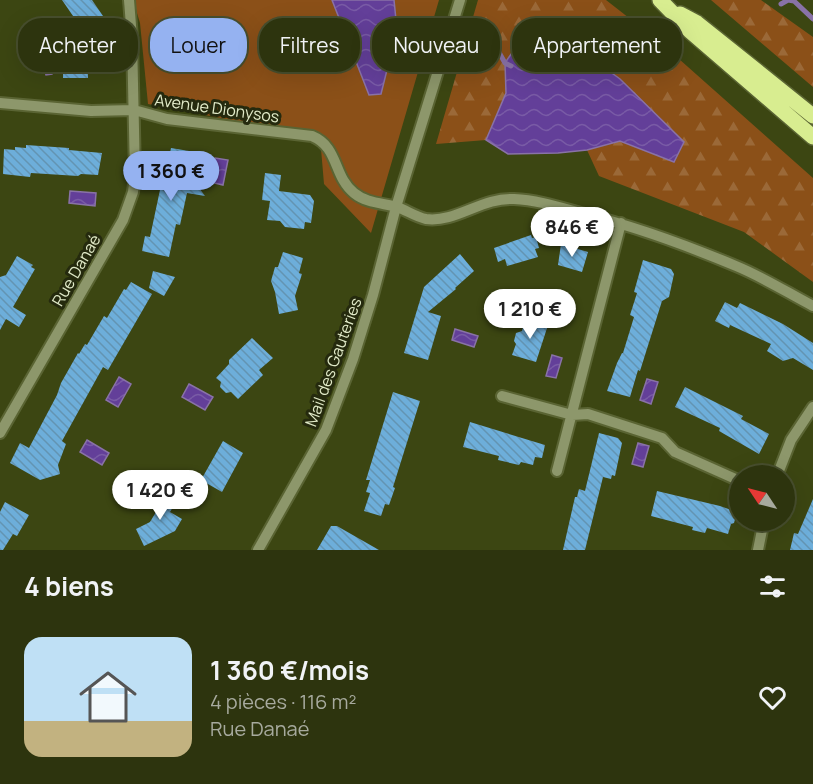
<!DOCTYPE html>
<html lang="fr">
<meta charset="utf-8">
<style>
body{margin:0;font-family:Manrope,sans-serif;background:#393f1c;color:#f1f3f6;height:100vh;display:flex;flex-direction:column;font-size:22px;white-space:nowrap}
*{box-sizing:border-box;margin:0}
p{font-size:20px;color:#a7aa9e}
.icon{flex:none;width:33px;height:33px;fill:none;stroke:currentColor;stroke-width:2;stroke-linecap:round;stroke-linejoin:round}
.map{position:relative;height:550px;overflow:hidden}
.sheet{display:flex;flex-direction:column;background:#2d340e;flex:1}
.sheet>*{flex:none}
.top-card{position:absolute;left:18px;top:18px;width:777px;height:54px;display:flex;gap:12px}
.needle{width:39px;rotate:305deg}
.buttons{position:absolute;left:729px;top:465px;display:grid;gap:12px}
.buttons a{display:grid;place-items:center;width:66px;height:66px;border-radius:50%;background:#2d340e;box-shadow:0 6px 24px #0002,0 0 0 2px #484f2e;font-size:30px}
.price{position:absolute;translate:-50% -51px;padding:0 14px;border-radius:21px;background:#fff;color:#222;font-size:20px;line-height:39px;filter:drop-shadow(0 2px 3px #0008)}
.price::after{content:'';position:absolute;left:50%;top:36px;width:18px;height:14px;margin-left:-9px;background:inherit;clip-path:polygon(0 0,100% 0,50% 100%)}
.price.current{background:#95b2f1;color:#111}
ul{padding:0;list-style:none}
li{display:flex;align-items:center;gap:18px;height:150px;padding:0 24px}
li+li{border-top:2px solid #484f2e}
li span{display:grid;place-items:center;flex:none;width:168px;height:120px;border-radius:18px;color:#555}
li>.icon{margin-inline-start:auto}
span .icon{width:72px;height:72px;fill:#fffc;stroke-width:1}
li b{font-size:26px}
h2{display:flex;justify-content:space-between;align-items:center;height:72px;padding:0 24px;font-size:26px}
.pill{padding:0 21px;border-radius:24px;background:#2d340e;box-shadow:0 6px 24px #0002,0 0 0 2px #484f2e;font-size:21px;line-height:54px}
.pill.current{background:#95b2f1;color:#111}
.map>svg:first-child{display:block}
.grass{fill:#8b5018}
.forest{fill:url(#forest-firs)}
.water{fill:url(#water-waves);stroke:#8972a7;stroke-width:1.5}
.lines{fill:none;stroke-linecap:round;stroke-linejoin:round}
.stream{stroke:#8972a7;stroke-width:5}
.building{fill:url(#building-back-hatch)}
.minor-casing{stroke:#5a6433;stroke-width:14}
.major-casing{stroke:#5a6433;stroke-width:18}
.minor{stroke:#8d976b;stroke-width:10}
.major{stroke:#d8ed90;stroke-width:15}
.labels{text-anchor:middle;stroke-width:6;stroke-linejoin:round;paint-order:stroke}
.street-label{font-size:16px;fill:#e1eac8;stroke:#252a0e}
</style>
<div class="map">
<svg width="813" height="550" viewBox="0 0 813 550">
<defs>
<pattern id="forest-firs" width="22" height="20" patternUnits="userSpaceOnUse" patternTransform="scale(1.5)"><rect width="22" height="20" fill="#8b5018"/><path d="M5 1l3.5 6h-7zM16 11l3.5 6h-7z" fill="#9b6938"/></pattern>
<pattern id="water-waves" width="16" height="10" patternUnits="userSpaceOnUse" patternTransform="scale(1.5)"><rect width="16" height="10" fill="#633f99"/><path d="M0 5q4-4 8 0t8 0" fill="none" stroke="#795ba6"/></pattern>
<pattern id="building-back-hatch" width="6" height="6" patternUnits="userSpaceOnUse" patternTransform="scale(1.5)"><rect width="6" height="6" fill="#6daeda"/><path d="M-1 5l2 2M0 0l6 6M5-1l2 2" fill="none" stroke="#6394b2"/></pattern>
</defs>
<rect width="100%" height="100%" fill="#3c4612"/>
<path class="grass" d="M 133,0 L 439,0 L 371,233 L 324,184 L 320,137 L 148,104 L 140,23 Z"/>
<path class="forest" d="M 478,0 L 606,0 L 661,43 L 813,178 L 813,282 L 744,232 L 599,176 L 587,150 L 620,141 L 674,162 L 683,142 L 620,79 L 533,23 L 505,63 L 506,93 L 486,140 L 436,144 Z
M 711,0 L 761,0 L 813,37 L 813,87 Z"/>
<path class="water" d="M 332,0 L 394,0 L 397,30 L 381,94 L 369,95 Z
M 533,22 L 555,32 L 620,79 L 684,142 L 674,162 L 620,141 L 587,150 L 558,153 L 508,154 L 486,140 L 506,93 L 505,63 Z
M 45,52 L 51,52 L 54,63 L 52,74 L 46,75 L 43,64 Z
M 215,158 L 228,160 L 223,185 L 210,182 Z
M 70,191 L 96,193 L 95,206 L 69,203 Z
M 455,329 L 478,336 L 474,347 L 452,340 Z
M 552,355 L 562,358 L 556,378 L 546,376 Z
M 119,377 L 131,384 L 118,407 L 106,400 Z
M 647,379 L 658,382 L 651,404 L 640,400 Z
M 189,384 L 213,397 L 205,410 L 182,397 Z
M 87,440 L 109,453 L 102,465 L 80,452 Z
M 638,443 L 649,446 L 643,467 L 632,464 Z
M 127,476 L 149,488 L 142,500 L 120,488 Z"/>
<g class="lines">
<path class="stream" d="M 781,4 L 788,0 L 794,1 L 813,19
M 488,33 L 505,63 L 511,66"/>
</g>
<path class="building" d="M 62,0 L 92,0 L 103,16 L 82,29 Z
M 64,37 L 86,37 L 88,78 L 63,78 Z
M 26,145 L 69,148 L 69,150 L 102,153 L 98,175 L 81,174 L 78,176 L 31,173 L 30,177 L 3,174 L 4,149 L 15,150 L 15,147 L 26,148 Z
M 171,148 L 195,152 L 190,176 L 205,196 L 187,193 L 180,225 L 176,224 L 169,257 L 142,251 L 145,236 L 150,237 L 164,171 L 166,172 Z
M 265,173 L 281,175 L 279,191 L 310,195 L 314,201 L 311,223 L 305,222 L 304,229 L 285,227 L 280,221 L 267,220 L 270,201 L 262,200 Z
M 531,235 L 532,238 L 536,237 L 539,248 L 535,249 L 538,257 L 507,266 L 505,259 L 498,262 L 494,248 Z
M 561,244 L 588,252 L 582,272 L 558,265 Z
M 283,252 L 303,258 L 299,273 L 302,274 L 295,296 L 298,310 L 279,314 L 275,292 L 271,281 L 275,267 L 278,267 Z
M 460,254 L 474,271 L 455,288 L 456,289 L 428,312 L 441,316 L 428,360 L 404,353 L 424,287 Z
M 17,256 L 33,265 L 31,267 L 35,269 L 13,307 L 26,315 L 19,327 L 6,319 L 0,330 L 0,277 L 6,275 Z
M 643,260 L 671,269 L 674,274 L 669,297 L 662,301 L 640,371 L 638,370 L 630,397 L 607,391 L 617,363 L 622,353 L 623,353 L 634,317 L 630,315 L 637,293 L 634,292 Z
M 153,271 L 175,277 L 164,296 L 149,288 Z
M 131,282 L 152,294 L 108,370 L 103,367 L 62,441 L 66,444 L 58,465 L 60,474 L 40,480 L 10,463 L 20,443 L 29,448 L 57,395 L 61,383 L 78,353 L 79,354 L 85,344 L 87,345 L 104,316 L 107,318 L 124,289 L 126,290 Z
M 725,302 L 737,308 L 740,303 L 783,324 L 813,343 L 813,370 L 793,358 L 783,361 L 767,351 L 771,344 L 730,325 L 729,328 L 715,321 Z
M 525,318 L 548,325 L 536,362 L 512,355 L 516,344 L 514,341 L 516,333 L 522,331 Z
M 252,338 L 273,358 L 259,370 L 263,375 L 238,399 L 231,392 L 226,393 L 220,387 L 221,382 L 216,378 L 229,364 L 229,360 Z
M 685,387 L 743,416 L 741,419 L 769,434 L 759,454 L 719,431 L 720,428 L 675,407 Z
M 393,392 L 420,401 L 393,487 L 395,488 L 389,505 L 385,504 L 381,516 L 364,511 L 370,493 L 366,492 L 370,480 L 366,480 Z
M 470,422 L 545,445 L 542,458 L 535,457 L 533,465 L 521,462 L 519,465 L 498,460 L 499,456 L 463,447 Z
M 599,433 L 618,438 L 622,443 L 615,476 L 612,475 L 611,479 L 603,477 L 585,550 L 563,550 L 575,497 L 577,497 L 579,489 L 585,491 Z
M 223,441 L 243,453 L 222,492 L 201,480 Z
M 161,491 L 177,500 L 170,512 L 182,519 L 175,531 L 144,546 L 136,529 L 150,522 L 159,507 L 153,503 Z
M 657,491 L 720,506 L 737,512 L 734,523 L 731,524 L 728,534 L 707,528 L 705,533 L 692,530 L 693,527 L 651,516 Z
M 813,499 L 813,550 L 790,550 L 794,533 L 798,534 Z
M 5,502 L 29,515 L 17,536 L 13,534 L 3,550 L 0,550 L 0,512 Z
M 331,526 L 337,526 L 379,550 L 317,550 Z"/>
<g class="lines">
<defs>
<path id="minor" d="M 0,103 L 91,111 L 134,110 L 167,119 L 312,136 C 339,147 333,176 354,193 C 366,203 382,203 397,207 C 406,210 416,217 426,219 C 456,223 482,197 514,199 C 537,200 559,207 581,213 C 634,226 686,245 736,266 C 763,277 788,293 813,306
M 502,396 L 572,415 L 588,414 L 662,438 L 675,452 L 740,481
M 0,433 L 123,220 L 133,192 L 135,175 L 132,38 L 129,0
M 557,471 L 621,223
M 777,476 L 791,440 L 813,407
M 258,550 L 326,430 L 353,359 L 373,295 L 396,207 L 460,0
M 758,550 L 764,520"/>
<path id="major" d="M 660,0 L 690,31 L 813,137
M 680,14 L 697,23 L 813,116"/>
</defs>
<use href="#minor" class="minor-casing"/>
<use href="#major" class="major-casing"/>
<use href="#minor" class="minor"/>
<use href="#major" class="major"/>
</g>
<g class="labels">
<g class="street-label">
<text transform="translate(217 108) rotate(8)" y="6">Avenue Dionysos</text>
<text transform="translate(76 270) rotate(-60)" y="6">Rue Danaé</text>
<text transform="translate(333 362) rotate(-70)" y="6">Mail des Gauteries</text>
</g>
</g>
</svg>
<div class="buttons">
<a><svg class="needle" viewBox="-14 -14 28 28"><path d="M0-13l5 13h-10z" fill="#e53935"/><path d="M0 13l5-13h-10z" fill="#a7aa9e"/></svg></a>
</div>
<b class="price current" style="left:171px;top:202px">1 360 €</b>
<b class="price" style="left:572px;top:258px">846 €</b>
<b class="price" style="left:530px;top:340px">1 210 €</b>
<b class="price" style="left:160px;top:521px">1 420 €</b>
<div class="top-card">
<a class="pill">Acheter</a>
<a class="pill current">Louer</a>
<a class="pill">Filtres</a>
<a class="pill">Nouveau</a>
<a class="pill">Appartement</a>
</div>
</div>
<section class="sheet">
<h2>4 biens<svg class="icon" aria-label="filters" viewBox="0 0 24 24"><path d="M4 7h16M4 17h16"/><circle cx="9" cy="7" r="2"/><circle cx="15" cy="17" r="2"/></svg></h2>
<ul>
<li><span style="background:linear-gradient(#bfe0f5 70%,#c2b280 0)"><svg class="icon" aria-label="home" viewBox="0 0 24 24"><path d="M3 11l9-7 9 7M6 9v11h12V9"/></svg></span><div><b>1 360 €/mois</b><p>4 pièces · 116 m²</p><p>Rue Danaé</p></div><svg class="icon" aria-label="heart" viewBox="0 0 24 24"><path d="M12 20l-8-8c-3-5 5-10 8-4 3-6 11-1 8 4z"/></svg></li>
</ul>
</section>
